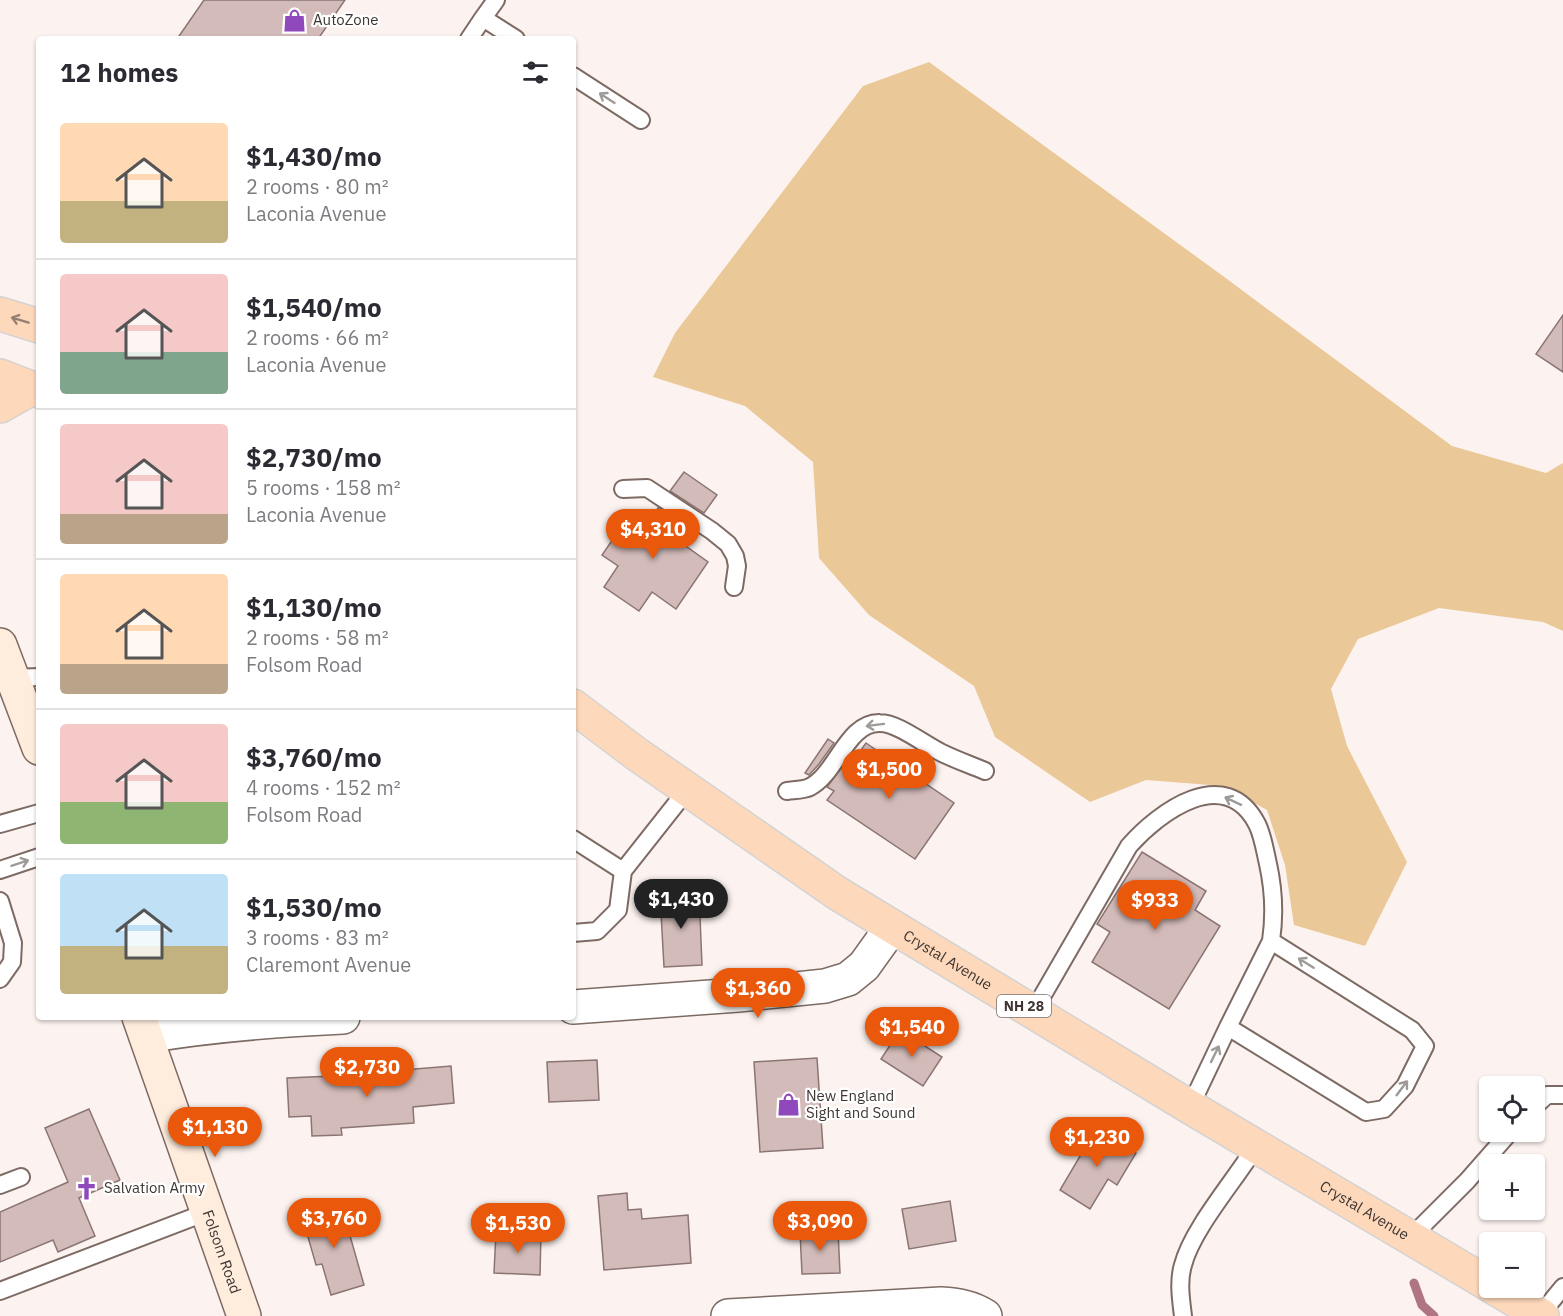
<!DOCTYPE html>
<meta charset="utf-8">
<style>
body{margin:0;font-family:"IBM Plex Sans",sans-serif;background:#f2f2f3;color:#2b2b33;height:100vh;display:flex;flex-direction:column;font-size:22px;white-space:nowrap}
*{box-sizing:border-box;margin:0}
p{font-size:20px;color:#7c7c81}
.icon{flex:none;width:33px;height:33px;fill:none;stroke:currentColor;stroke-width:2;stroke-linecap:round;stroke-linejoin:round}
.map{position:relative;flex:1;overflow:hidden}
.side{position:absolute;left:36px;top:36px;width:540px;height:984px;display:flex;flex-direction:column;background:#fff;border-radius:6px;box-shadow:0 2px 4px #0004}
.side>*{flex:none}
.buttons{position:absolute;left:1479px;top:1076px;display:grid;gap:12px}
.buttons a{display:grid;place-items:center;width:66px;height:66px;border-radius:6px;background:#fff;box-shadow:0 2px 4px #0004;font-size:30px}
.price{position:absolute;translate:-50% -51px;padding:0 14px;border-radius:21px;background:#ea580c;color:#fff;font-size:20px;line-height:39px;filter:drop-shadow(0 2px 3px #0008)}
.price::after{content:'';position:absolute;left:50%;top:36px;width:18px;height:14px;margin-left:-9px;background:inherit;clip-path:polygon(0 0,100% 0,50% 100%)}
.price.on{background:#222;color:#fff}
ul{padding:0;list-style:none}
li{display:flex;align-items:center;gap:18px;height:150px;padding:0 24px}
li+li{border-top:2px solid #e1e1e2}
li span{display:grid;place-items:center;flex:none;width:168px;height:120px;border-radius:6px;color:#555}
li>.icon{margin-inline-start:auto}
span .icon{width:72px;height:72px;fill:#fffc;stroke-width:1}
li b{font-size:26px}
h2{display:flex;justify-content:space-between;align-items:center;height:72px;padding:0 24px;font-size:26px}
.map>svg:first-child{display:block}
.green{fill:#eac897}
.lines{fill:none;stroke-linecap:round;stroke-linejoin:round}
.stream{stroke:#af7681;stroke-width:9}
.building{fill:#d3bbb9;stroke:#8a7573;stroke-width:1.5}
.lane-casing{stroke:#7d6a63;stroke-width:20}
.street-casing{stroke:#7d6a63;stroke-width:36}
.secondary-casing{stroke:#7d6a63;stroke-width:36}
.primary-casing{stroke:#d5d3d2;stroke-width:36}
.lane{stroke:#fff;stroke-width:16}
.street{stroke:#fff;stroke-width:33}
.secondary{stroke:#feecdd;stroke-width:33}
.primary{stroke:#fdd8bb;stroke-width:33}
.oneway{stroke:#9e9a98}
.oneway2{stroke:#947f70}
.labels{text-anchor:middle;stroke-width:4.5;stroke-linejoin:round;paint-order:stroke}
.shield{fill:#fff;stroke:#787270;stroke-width:1.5}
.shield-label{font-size:14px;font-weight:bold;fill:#3e3632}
.poi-label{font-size:15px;fill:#3e3632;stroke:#fff;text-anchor:start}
.street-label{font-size:15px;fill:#3e3632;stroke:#fff}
</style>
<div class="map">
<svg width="1563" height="1316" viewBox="0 0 1563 1316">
<rect width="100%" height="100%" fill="#fcf3f0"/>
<path class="green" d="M 929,62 L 1227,279 L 1452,446 L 1546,473 L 1563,463 L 1563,631 L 1543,622 L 1439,608 L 1358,639 L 1331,689 L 1347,746 L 1407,862 L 1365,946 L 1294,925 L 1285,865 L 1267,810 L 1223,786 L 1146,780 L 1090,802 L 995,737 L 974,686 L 869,615 L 819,558 L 813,462 L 745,406 L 653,377 L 675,333 L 863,86 Z"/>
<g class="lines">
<path class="stream" d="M 1414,1283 L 1422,1305 L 1434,1316"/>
</g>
<path class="building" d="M 204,0 L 345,0 L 318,39 L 177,39 Z
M 1563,315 L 1563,372 L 1536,354 Z
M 684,472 L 717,495 L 704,513 L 670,491 Z
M 658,508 L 692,530 L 683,544 L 708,562 L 676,609 L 652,592 L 639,611 L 604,587 L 618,566 L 602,555 L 633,510 L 649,521 Z
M 828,739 L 834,743 L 819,764 L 809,775 L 805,773 Z
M 866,743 L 954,803 L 915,859 L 827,800 L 834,791 L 827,787 L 852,754 L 856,757 Z
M 1142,852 L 1206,891 L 1195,910 L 1220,926 L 1169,1009 L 1092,962 L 1110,932 L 1097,924 Z
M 699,893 L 702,965 L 664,967 L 660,895 Z
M 900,1030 L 942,1057 L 923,1086 L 881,1059 Z
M 817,1058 L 823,1148 L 760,1152 L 754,1062 Z
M 597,1060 L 599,1100 L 549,1102 L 547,1062 Z
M 451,1066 L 454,1103 L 413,1107 L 414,1123 L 341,1128 L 342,1135 L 312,1136 L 311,1116 L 289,1117 L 287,1078 L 379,1074 L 379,1072 Z
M 89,1109 L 120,1180 L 79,1198 L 95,1236 L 58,1252 L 53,1240 L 0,1262 L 0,1212 L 68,1182 L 45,1128 Z
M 1096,1129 L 1136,1153 L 1117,1185 L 1108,1179 L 1090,1209 L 1060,1190 Z
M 627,1193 L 628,1210 L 641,1209 L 642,1219 L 688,1215 L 691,1263 L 604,1270 L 598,1196 Z
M 950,1201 L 956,1241 L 909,1249 L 902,1209 Z
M 341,1204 L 364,1285 L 331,1295 L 322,1264 L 316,1265 L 302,1216 Z
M 838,1230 L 840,1273 L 802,1274 L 800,1232 Z
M 496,1232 L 541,1234 L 540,1275 L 494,1273 Z"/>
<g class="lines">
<defs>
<path id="lane" d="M 483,18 L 496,0
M 469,39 L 483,18 L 516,39
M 573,76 L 641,120
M 623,489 L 647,488 L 712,531 L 728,544 L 735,556 L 737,566 L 734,587
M 13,678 L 39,677
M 787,791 C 794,790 804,790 810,787 C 837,773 847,722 880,723 C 898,723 925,745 942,753 C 956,760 971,765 985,771
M 0,824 L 39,813
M 573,839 L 623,871 L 687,790
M 0,870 L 39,857
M 0,901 L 13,943 L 12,962 L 0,979
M 573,933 L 597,931 L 618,910 L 623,871
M 1033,1012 L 1129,846 C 1159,812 1225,763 1257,824 C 1263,836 1265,851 1268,864 C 1274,891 1275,914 1271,941 L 1412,1030 L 1425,1046 L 1405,1086 L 1384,1109 L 1366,1112 L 1228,1027 L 1190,1107
M 1228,1027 L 1271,941
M 1534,1107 L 1547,1095 L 1563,1095
M 0,1185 L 21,1177
M 1410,1238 L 1467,1181 L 1511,1131
M 0,1291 L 207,1212
M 1540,1315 L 1563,1287
M 1183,1316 C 1181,1300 1178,1281 1183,1265 C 1192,1229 1236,1179 1256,1146"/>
<path id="street" d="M 573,1007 L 738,995 L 825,986 L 848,979 L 864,966 L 892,927
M 146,1036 C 212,1025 276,1020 343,1017
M 728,1316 L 941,1304 C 957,1305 971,1307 985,1316"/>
<g id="secondary">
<path d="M 0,645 L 39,748"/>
<path id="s1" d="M 139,1017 L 244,1316"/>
</g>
<g id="primary">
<path d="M 0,314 L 39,326"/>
<path d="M 0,376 L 39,391"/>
<path d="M 0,406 L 32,388"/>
<path id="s2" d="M 573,706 L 638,755 L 837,893 L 1190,1107 L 1490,1285"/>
<path d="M 1493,1287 L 1542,1316"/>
</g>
</defs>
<use href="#lane" class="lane-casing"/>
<use href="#street" class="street-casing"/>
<use href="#secondary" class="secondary-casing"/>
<use href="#primary" class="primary-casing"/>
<use href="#lane" class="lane"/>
<use href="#street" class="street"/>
<use href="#secondary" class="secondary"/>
<use href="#primary" class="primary"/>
</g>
<defs><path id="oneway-shaft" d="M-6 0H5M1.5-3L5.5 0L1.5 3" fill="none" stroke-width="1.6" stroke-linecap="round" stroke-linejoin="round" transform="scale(1.5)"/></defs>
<g class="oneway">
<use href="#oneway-shaft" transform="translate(607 98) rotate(-147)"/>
<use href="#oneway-shaft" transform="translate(875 725) rotate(173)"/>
<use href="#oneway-shaft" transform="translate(1233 801) rotate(-155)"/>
<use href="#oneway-shaft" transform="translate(20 863) rotate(-18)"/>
<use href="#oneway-shaft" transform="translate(1306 963) rotate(-148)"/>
<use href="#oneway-shaft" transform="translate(1215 1054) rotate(-64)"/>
<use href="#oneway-shaft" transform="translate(1402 1088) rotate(-53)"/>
</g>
<use class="oneway2" href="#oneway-shaft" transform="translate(20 320) rotate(-163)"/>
<defs>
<symbol id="shop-bare" viewBox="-9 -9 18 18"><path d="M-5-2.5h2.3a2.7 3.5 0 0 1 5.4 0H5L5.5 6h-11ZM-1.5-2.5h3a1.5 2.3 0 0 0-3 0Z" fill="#9049bc" stroke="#fff" stroke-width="2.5" paint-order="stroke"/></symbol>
<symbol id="church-bare" viewBox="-9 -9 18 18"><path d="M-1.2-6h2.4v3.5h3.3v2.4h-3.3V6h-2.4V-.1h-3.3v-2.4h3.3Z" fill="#9049bc" stroke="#fff" stroke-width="2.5" paint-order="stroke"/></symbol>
</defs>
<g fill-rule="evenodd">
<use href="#shop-bare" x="278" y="4" width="33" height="33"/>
<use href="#shop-bare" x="772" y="1088" width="33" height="33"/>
<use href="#church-bare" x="70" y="1172" width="33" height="33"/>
</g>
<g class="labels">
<rect class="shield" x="997" y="995" width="54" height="22" rx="4.5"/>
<g class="shield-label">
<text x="1024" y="1011">NH 28</text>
</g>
<g class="poi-label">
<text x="313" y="25">AutoZone</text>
<text x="806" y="1101">New England<tspan x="806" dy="17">Sight and Sound</tspan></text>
<text x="104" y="1193">Salvation Army</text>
</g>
<g class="street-label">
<text dy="5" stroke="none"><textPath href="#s2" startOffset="453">Crystal Avenue</textPath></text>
<text dy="5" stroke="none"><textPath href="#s2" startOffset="939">Crystal Avenue</textPath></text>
<text dy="5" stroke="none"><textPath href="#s1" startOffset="249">Folsom Road</textPath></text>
</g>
</g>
</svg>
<div class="buttons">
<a><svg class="icon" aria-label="locate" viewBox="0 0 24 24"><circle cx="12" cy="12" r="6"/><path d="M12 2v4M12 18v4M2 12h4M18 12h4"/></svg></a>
<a>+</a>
<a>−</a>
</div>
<b class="price" style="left:653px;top:560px">$4,310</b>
<b class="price" style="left:889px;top:800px">$1,500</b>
<b class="price on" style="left:681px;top:930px">$1,430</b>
<b class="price" style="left:1155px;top:931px">$933</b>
<b class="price" style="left:758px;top:1019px">$1,360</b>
<b class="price" style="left:912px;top:1058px">$1,540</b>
<b class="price" style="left:367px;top:1098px">$2,730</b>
<b class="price" style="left:215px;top:1158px">$1,130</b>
<b class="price" style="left:1097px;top:1168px">$1,230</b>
<b class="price" style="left:334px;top:1249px">$3,760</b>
<b class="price" style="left:820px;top:1252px">$3,090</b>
<b class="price" style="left:518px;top:1254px">$1,530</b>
<section class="side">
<h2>12 homes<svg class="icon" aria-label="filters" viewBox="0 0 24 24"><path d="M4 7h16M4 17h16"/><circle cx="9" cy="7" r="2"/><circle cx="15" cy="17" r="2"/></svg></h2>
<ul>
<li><span style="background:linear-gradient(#ffd9b3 65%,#c2b280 0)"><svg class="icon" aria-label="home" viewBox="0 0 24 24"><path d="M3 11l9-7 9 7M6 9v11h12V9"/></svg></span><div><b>$1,430/mo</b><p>2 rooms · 80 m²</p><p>Laconia Avenue</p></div></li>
<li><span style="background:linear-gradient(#f6c9c9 65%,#7fa58c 0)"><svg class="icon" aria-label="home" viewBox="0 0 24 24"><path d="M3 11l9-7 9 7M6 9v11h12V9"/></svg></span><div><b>$1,540/mo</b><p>2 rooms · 66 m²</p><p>Laconia Avenue</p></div></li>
<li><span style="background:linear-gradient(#f6c9c9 75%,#b9a48a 0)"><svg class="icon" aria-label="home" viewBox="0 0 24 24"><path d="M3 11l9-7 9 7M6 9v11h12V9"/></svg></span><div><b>$2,730/mo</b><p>5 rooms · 158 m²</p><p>Laconia Avenue</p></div></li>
<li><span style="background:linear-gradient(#ffd9b3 75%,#b9a48a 0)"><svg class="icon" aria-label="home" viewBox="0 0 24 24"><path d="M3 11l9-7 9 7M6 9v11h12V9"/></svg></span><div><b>$1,130/mo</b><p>2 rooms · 58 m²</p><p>Folsom Road</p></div></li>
<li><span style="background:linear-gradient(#f6c9c9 65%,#8fb573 0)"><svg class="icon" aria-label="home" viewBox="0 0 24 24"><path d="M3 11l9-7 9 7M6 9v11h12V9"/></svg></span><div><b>$3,760/mo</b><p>4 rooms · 152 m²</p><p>Folsom Road</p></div></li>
<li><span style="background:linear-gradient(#bfe0f5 60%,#c2b280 0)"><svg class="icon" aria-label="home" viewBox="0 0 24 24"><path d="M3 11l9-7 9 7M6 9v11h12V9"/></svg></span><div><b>$1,530/mo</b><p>3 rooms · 83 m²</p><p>Claremont Avenue</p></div></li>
</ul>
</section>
</div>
